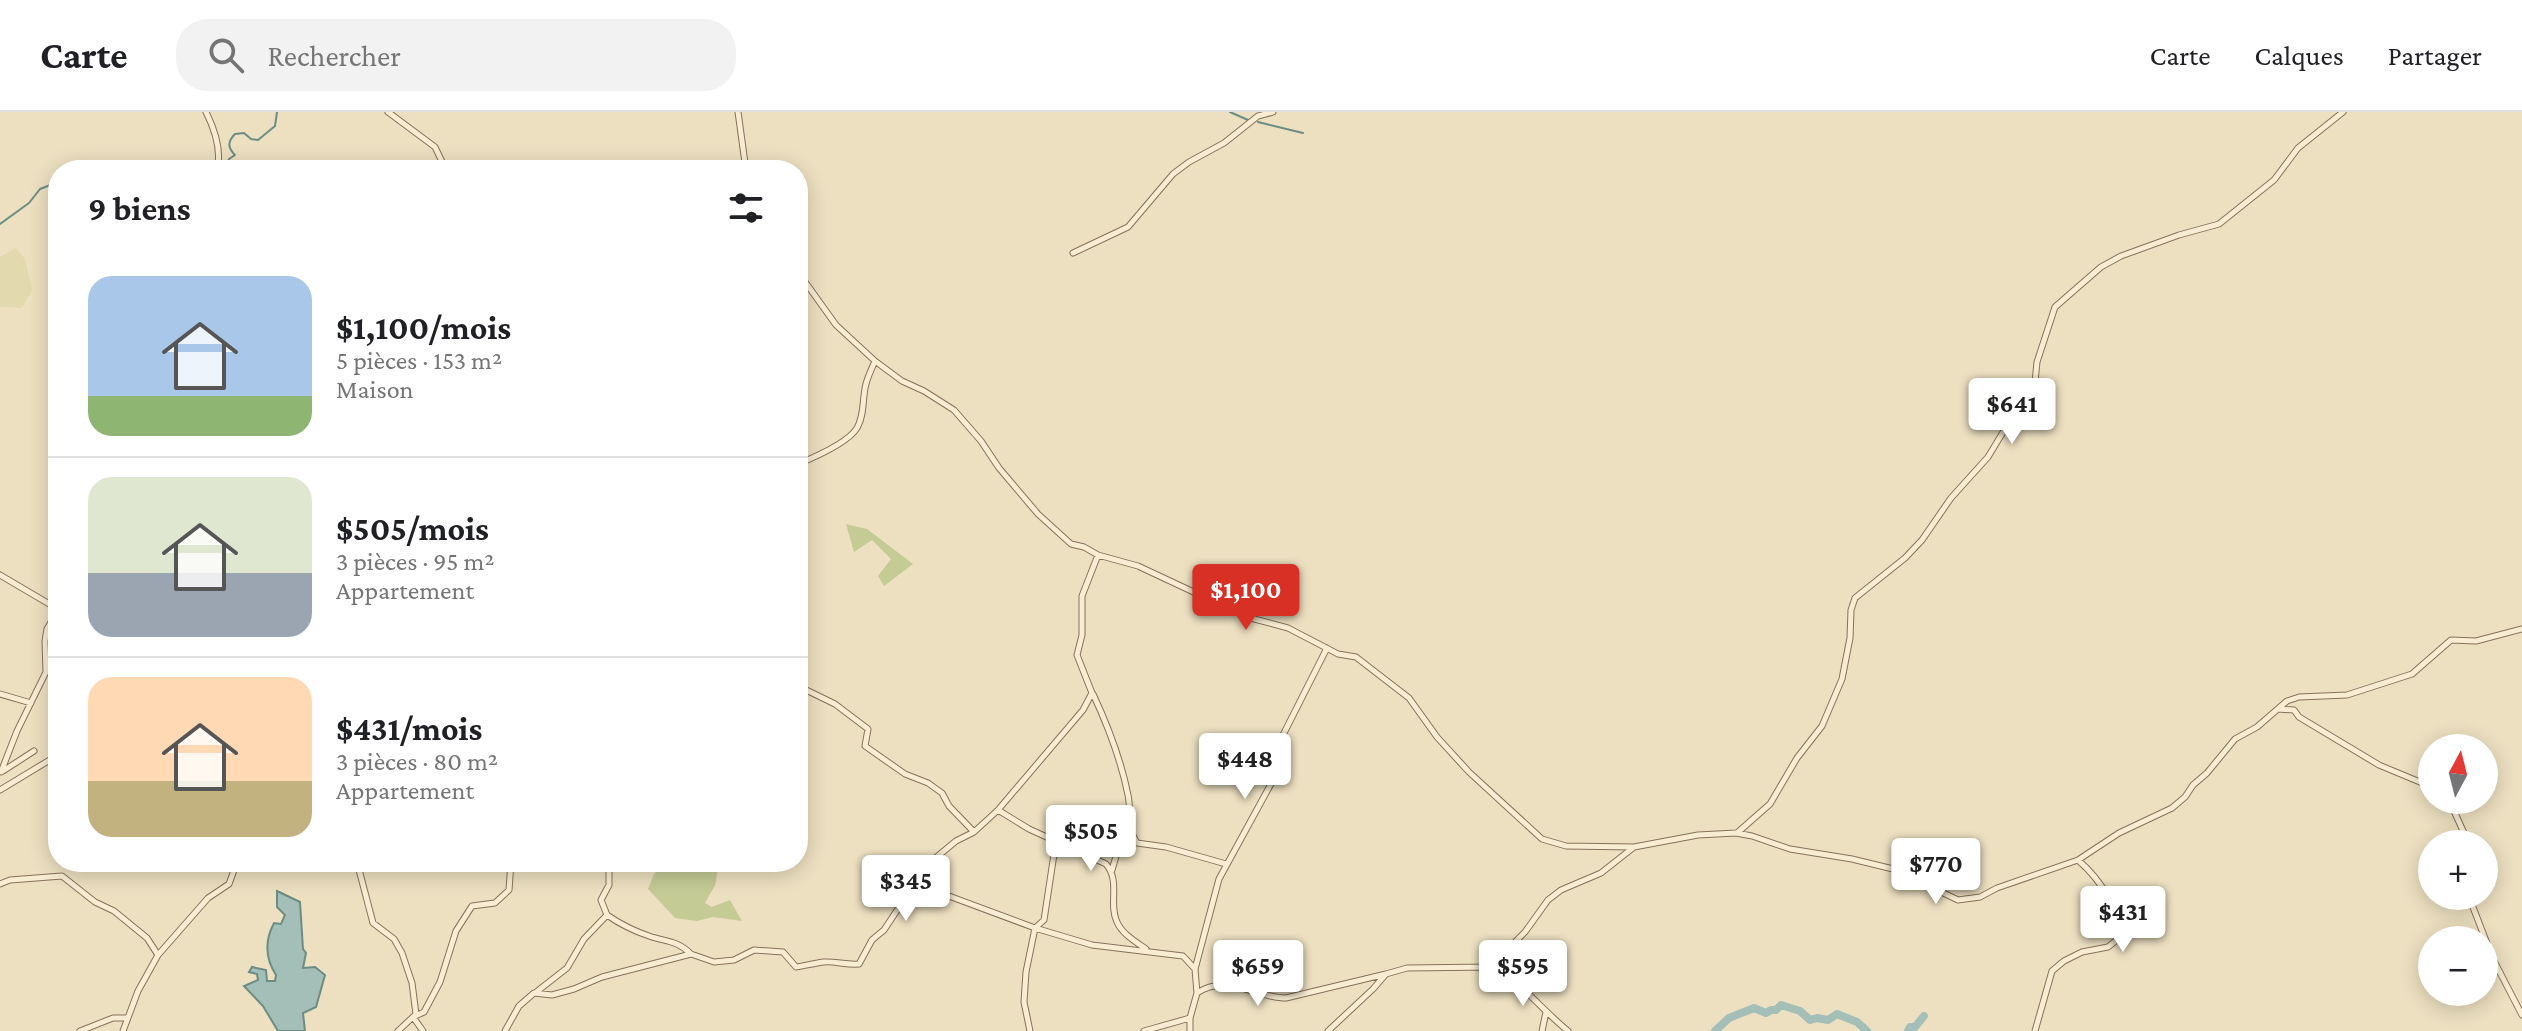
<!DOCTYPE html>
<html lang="fr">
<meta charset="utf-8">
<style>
body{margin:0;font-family:"Crimson Pro",serif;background:#f2f2f2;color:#202124;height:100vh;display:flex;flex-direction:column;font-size:30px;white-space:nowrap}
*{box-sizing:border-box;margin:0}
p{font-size:26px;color:#757577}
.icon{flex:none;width:44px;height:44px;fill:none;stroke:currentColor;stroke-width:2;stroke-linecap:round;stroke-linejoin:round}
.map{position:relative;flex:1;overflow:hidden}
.side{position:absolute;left:48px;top:48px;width:760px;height:712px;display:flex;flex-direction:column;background:#fff;border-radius:32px;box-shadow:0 4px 20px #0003}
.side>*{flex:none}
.needle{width:52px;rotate:7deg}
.buttons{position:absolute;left:2418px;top:622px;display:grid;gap:16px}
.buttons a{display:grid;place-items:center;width:80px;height:80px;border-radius:50%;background:#fff;box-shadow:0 4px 20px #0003;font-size:40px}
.price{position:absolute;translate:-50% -68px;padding:0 18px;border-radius:8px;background:#fff;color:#222;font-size:26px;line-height:52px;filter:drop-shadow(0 2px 4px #0008)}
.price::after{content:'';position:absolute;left:50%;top:48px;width:24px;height:18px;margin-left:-12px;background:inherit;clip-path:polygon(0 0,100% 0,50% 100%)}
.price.selected{background:#d93025;color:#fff}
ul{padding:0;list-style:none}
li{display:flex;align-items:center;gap:24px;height:200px;padding:0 40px}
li+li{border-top:2px solid #e0e0e0}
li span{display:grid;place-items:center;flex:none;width:224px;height:160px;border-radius:24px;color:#555}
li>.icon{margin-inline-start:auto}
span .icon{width:96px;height:96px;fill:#fffc;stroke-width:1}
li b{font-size:34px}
h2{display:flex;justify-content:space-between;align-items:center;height:96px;padding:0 40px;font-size:34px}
header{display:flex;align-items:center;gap:48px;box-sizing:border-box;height:112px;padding:0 40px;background:#fff;border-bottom:2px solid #e0e0e0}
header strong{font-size:38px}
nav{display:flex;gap:44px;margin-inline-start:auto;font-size:28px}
.search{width:560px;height:72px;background:#f2f2f2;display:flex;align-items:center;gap:20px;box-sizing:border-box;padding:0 28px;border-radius:32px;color:#757577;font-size:30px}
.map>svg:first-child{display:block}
.farmland{fill:#e2daae}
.green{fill:#c4cb95}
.water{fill:#a3bfb7;stroke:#6b8d84;stroke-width:2}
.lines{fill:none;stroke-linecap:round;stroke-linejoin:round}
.stream{stroke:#6b8d84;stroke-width:2}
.river{stroke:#a3bfb7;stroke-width:8}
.street-casing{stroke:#867159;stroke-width:7}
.street{stroke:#f8edd3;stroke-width:5}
</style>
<header>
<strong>Carte</strong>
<div class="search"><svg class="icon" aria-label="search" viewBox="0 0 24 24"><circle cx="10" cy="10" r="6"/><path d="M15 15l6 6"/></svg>Rechercher</div>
<nav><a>Carte</a><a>Calques</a><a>Partager</a></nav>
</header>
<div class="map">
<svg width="2522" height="919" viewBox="0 0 2522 919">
<rect width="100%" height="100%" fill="#ede0c1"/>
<path class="farmland" d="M 16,136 L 25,147 L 32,178 L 22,196 L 0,195 L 0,145 Z"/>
<path class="green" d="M 846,412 L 867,417 L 913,452 L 884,474 L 878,464 L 891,447 L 872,428 L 854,440 Z
M 667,750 L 709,750 L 718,758 L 715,773 L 705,791 L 712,795 L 730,788 L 742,809 L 713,805 L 697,809 L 675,806 L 648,777 L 654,762 Z"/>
<path class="water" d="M 277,779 L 300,790 L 303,837 L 306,841 L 303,856 L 315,855 L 325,863 L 316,895 L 303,901 L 305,919 L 278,919 L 263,894 L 244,874 L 258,868 L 257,862 L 249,860 L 252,855 L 266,858 L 267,869 L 275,869 L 276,863 C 265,846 265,828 274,811 L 281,812 L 285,803 L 277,795 Z"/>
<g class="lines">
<path class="stream" d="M 1230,0 L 1248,8
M 1258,10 L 1303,21
M 95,58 C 104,51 109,52 117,58
M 224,58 L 229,47 L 235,43 C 227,35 228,29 235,22 L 244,21 L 251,27 L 258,28 L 275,14 L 277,0
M 0,112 L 29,91 L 40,77 L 58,70"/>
<path class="river" d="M 1715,919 L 1729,906 L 1754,896 L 1766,901 L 1771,898 L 1776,898 L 1781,893 L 1800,899 L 1810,908 L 1817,906 L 1828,908 L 1837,902 L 1857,910 L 1867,919
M 1908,919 L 1910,915 L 1915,915 L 1924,904"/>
<defs>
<path id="street" d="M 206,0 C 215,18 222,38 217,58
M 388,0 L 435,35 L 446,58
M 738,0 L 746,58
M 1073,141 L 1128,115 L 1173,62 L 1189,50 L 1224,31 L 1258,4 L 1273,0
M 798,160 L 836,213 L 875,249 L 902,269 L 924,279 L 954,298 L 981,329 L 999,356 L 1038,402 L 1071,432 L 1084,435 L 1098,443 L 1138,454 L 1247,505 L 1288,516 L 1338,542 L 1356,545 L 1409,586 L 1437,625 L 1469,660 L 1542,727 L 1566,734 L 1634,735
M 798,352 C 815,345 848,331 857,316 C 865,302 862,286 866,272 C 868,264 872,256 875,249
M 0,463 L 51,493 L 58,518
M 798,574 L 835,592 L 868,617 L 865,634 L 905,662 L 928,671 L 942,681 L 949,694 L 974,720
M 0,582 L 31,591
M 1093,582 C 1108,614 1121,648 1128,683 C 1132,702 1125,713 1137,731 L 1166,735 L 1226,752
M 2278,597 L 2294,598 L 2299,605 L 2379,653 L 2432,675
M 3,659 L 34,639
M 1,660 L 17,619 L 46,560 L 45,529 L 47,517 L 54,505
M 0,678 L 58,643
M 2449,688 L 2464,721 L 2466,732
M 998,698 L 1029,717 L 1106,752 C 1121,770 1108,791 1117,810 C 1122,822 1136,830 1146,837
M 1737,721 L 1770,692 L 1797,646 L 1822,614 L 1842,567 L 1850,526 L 1851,498 L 1855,486 L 1905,446 L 1922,428 L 1951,386 L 1988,345 L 2014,302 L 2026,292 L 2034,280 L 2037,250 L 2055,195 L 2101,155 L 2121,144 L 2179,123 L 2219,112 L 2274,68 L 2298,36 L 2343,0
M 357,750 L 373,811 L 394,827 L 402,841 L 412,871 L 416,902 L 413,905 L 423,919
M 1112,758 L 1125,714 L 1129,710
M 914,771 L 1035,816 L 1092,833 L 1183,844 L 1195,857 L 1197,881
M 0,772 L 10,768 L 62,764 L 95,790 L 114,799 L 147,826 L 158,843
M 2472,784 L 2471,790 L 2493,847 L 2522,903
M 607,803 C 620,812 634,819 649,824 C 666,830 677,828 691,842
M 1490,855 C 1522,870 1541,897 1568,919
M 1195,857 L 1219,767 L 1284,648 L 1283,623 L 1327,536
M 535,881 L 567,856 L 584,827 L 607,803 L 601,788 L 609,773 L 609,750
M 80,919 L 113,906 L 126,906
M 123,919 L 138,879 L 158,843 L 208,786 L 229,772 L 237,750
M 398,919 L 413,905 L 424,900 L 440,870 L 456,819 L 472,794 L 495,791 L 509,778 L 511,750
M 505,919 L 519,894 L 534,881 L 552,883 L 574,877 L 602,865 L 691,842 L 714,850 L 734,848 L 754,838 L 783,840 L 796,855 C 805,854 814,851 824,850 C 835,849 846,853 859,852 L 872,828 L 884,818 L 927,753 L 956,729 L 974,720 L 998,698 L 1083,598 L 1092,581 L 1077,543 L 1082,523 L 1082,484 L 1098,443
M 1030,919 L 1024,890 L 1026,860 L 1035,816 L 1044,808 L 1056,729
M 1144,919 L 1190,906 L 1197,881 C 1227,861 1255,886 1286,886 L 1386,862
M 1190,919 L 1190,906
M 1328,919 L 1373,877 L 1386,862 L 1407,856 L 1490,855 L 1525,820 L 1548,788 L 1561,778 L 1601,761 L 1634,735 L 1698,723 L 1736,721 L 1752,724 L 1790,737 L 1852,747 L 1893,757 L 1958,788 L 1980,785 L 1997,776 L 2078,748 L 2119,721 L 2172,696 L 2185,685 L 2193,673 L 2207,661 L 2235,627 L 2257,615 L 2287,589 L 2299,585 L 2347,583 L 2412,562 L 2451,528 L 2476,529 L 2522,517
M 1542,919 L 1546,900
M 2035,919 L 2052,859 L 2064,849 L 2082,840 L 2108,835 L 2118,827 C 2119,796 2101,768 2078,748"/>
</defs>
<use href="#street" class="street-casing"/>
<use href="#street" class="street"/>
</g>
</svg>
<div class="buttons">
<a><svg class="needle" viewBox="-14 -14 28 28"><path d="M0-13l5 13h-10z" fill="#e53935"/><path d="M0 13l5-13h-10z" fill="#757577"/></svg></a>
<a>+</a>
<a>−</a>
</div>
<b class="price" style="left:2012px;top:334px">$641</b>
<b class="price selected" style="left:1246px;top:520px">$1,100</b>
<b class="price" style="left:1245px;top:689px">$448</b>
<b class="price" style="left:1091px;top:761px">$505</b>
<b class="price" style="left:1936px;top:794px">$770</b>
<b class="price" style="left:906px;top:811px">$345</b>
<b class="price" style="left:2123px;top:842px">$431</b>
<b class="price" style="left:1258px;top:896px">$659</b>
<b class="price" style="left:1523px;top:896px">$595</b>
<section class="side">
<h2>9 biens<svg class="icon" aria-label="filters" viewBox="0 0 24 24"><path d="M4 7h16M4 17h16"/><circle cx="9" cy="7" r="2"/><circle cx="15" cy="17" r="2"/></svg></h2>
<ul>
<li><span style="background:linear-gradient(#a9c7e8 75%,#8fb573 0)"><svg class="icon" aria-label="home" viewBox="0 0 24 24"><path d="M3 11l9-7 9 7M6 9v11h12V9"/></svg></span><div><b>$1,100/mois</b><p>5 pièces · 153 m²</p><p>Maison</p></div></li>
<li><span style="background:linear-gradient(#dfe7d0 60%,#9aa5b1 0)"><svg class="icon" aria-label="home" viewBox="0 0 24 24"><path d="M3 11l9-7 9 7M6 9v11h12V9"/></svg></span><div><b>$505/mois</b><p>3 pièces · 95 m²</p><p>Appartement</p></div></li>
<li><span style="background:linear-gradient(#ffd9b3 65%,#c2b280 0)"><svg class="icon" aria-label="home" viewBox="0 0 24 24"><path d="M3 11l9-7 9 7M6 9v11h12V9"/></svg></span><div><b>$431/mois</b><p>3 pièces · 80 m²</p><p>Appartement</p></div></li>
</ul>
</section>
</div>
